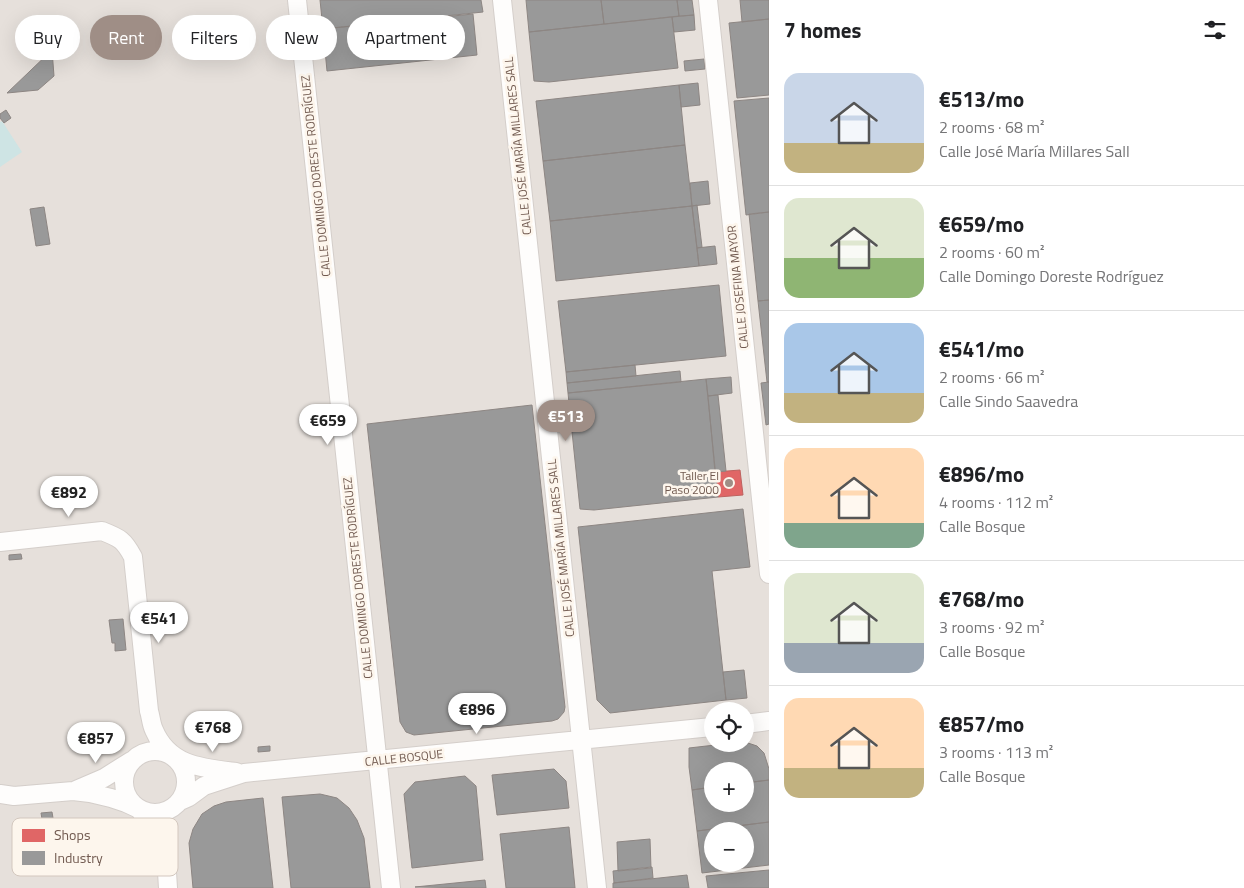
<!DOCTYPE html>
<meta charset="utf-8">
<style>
body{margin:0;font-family:"Titillium Web",sans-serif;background:#f6f6f6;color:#202124;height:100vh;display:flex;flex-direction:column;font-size:19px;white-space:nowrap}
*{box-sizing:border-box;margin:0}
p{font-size:16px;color:#757577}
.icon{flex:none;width:28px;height:28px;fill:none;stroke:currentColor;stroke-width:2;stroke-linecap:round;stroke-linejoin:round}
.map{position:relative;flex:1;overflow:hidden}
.sheet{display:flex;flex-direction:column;background:#fff;width:475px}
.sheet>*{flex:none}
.hud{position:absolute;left:15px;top:15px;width:475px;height:45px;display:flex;gap:10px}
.fabs{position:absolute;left:704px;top:702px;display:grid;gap:10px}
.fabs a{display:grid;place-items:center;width:50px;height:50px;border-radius:50%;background:#fff;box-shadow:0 5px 20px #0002;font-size:25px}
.price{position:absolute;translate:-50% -42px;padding:0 11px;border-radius:18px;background:#fff;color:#222;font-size:16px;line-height:32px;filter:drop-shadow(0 1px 2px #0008)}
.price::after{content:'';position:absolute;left:50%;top:30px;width:15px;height:11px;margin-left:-8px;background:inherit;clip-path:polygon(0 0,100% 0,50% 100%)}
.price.on{background:#9f8e86;color:#fff}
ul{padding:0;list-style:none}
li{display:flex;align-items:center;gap:15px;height:125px;padding:0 15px}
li+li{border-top:1px solid #e0e0e0}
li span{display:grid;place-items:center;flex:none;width:140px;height:100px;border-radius:15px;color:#555}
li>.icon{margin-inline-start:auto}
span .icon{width:60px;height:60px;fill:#fffc;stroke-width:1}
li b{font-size:21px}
h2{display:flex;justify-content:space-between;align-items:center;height:60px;padding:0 15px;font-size:21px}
.chip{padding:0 18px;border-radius:22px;background:#fff;box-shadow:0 5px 20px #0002;font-size:18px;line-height:45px}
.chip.on{background:#9f8e86;color:#fff}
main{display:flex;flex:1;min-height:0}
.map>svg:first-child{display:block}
.industrial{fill:#e6e0db;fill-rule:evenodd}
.water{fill:#cee4e4}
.shops{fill:#e06666;stroke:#be625f}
.industry{fill:#999;stroke:#8d8683;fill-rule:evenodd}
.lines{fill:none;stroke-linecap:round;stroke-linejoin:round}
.minor-casing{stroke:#d4ceca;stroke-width:20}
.minor{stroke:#fefdfc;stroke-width:18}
.poi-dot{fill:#9f8e86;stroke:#fdf6ed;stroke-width:2}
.labels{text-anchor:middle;stroke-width:5;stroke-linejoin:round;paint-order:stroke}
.street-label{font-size:12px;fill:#70594f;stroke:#fdf6ed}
.poi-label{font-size:12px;fill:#70594f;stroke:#fdf6ed;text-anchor:end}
.key{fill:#fdf6ed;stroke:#d3c7be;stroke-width:1}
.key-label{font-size:14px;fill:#70594f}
</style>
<main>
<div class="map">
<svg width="769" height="888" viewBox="0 0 769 888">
<rect width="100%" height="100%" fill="#f5f1ec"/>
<path class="industrial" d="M 0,0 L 769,0 L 769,888 L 0,888 ZM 712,711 L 745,711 L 745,744 L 712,744 ZM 712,771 L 745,771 L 745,804 L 712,804 ZM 712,831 L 745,831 L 745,864 L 712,864 Z"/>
<path class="water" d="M 2,121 L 22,152 L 0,167 L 0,122 Z"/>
<path class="shops" d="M 740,470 L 743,495 L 718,497 L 715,472 Z"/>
<path class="industry" d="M 320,0 L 481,0 L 483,12 L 323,29 Z
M 526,0 L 601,0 L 604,24 L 529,32 Z
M 601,0 L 677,0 L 679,16 L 604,24 Z
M 677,0 L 692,0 L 694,15 L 679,16 Z
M 740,0 L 769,0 L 769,19 L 742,22 Z
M 473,14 L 477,55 L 327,71 L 323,29 Z
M 694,15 L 695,30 L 674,32 L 672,17 Z
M 672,17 L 678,68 L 549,82 L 534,81 L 529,32 Z
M 769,19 L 769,95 L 737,98 L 729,23 Z
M 52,50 L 54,76 L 38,90 L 7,93 Z
M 704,59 L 705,69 L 685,71 L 684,61 Z
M 698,83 L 700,105 L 681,107 L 679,85 Z
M 679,85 L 685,145 L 543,161 L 536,101 Z
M 769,98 L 769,212 L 746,215 L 734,101 Z
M 6,110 L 11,118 L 4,123 L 0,118 L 0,114 Z
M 685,145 L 692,206 L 550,221 L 543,161 Z
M 708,181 L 710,204 L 692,206 L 690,183 Z
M 697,205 L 702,247 L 697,248 L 692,206 Z
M 692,206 L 699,266 L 556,281 L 550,221 Z
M 44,207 L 50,244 L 36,246 L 30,209 Z
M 769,212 L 769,300 L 758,301 L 749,214 Z
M 715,246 L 717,264 L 699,266 L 697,248 Z
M 719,285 L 726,356 L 566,372 L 558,301 Z
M 769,300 L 769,382 L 767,382 L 758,301 Z
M 635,365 L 636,376 L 567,383 L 566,372 Z
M 680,371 L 681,382 L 568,393 L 567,383 Z
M 731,377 L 732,393 L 708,396 L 706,379 Z
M 706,379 L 718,497 L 594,510 L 580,509 L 568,393 Z
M 769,382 L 769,424 L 766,425 L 761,383 Z
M 718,395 L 726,471 L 715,472 L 708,396 Z
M 532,405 L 565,707 L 564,712 L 558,719 L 552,721 L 414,735 L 406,732 L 400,722 L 367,424 Z
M 743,509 L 750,567 L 712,571 L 726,700 L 610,713 L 597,700 L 578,527 Z
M 21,554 L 22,559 L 9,560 L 9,555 Z
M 123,619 L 126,650 L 115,651 L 115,643 L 112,643 L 109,620 Z
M 744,670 L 747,698 L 726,700 L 723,672 Z
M 745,742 L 757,746 L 764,753 L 769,769 L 769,780 L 745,783 L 745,771 L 712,771 L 712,787 L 692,790 L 689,767 L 689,748 L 724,744 L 745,744 Z
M 270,746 L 270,751 L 258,752 L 258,747 Z
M 554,769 L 566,781 L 569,808 L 497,815 L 492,775 Z
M 465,776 L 476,786 L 483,860 L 412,868 L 404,794 L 415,782 Z
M 769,780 L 769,822 L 697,831 L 692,790 L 712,787 L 712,804 L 745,804 L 745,783 Z
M 320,794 L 337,798 L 349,808 L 357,820 L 364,838 L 370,888 L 291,888 L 282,797 Z
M 263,798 L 273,888 L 193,888 L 189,843 L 193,829 L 202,814 L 214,806 L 226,802 Z
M 52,812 L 53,818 L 42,819 L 41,813 Z
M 769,822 L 769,865 L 702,873 L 697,831 ZM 712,831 L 745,831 L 745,864 L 712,864 Z
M 569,827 L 575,888 L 506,888 L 500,834 Z
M 650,839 L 651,868 L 618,871 L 617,842 Z
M 652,867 L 653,878 L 614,883 L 613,871 Z
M 769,870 L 769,888 L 708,888 L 706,876 Z
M 687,875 L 689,888 L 613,888 L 613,883 Z
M 485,880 L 486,888 L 415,887 Z"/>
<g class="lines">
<defs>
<path id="minor" d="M 297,0 L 391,888
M 502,0 L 597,888
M 708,0 L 769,574
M 0,542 L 102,531 C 120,538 124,540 133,557 L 149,711 C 151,717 151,724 154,730 C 169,766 202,768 236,772
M 745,724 L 769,721
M124 782a31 31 0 1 1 62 0a31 31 0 1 1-62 0Z
M 76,790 L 104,778 L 131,761
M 0,794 L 14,796 L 73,791 L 90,793 L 111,798 L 126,803 L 139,809 L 159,837 L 166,856 L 168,888
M 180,801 L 189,797 L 204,786 L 244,773 L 712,727"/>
</defs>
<use href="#minor" class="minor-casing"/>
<use href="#minor" class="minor"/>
</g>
<circle class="poi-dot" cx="729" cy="483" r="5"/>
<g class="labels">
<g class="street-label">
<text transform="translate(518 146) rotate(-96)" y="4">CALLE JOSÉ MARÍA MILLARES SALL</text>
<text transform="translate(316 176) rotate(-96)" y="4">CALLE DOMINGO DORESTE RODRÍGUEZ</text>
<text transform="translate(738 287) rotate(-96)" y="4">CALLE JOSEFINA MAYOR</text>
<text transform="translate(561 548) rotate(-96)" y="4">CALLE JOSÉ MARÍA MILLARES SALL</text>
<text transform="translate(358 578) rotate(-96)" y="4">CALLE DOMINGO DORESTE RODRÍGUEZ</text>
<text transform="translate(404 758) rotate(-6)" y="4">CALLE BOSQUE</text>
</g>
<g class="poi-label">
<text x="719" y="480">Taller El<tspan x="719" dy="14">Paso 2000</tspan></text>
</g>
</g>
<rect x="12" y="818" width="166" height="58" rx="8" class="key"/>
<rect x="22" y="829" width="23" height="13" fill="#e06666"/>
<rect x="22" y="851" width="23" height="14" fill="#999"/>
<g class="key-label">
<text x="54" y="840">Shops</text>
<text x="54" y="863">Industry</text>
</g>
</svg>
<div class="fabs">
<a><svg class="icon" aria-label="locate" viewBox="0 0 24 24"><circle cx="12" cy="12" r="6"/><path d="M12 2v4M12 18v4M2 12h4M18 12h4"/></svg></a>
<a>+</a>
<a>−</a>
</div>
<b class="price on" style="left:566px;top:442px">€513</b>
<b class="price" style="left:328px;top:446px">€659</b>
<b class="price" style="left:69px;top:518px">€892</b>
<b class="price" style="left:159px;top:644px">€541</b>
<b class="price" style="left:477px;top:735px">€896</b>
<b class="price" style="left:213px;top:753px">€768</b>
<b class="price" style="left:96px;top:764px">€857</b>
<div class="hud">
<a class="chip">Buy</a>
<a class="chip on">Rent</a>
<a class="chip">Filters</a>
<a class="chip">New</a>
<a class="chip">Apartment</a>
</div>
</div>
<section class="sheet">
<h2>7 homes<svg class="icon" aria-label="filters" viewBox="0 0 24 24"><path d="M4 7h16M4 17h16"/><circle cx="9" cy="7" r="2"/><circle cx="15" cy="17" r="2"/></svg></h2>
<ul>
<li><span style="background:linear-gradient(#c9d6e8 70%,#c2b280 0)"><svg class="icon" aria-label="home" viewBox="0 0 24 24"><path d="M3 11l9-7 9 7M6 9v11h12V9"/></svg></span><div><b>€513/mo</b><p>2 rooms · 68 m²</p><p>Calle José María Millares Sall</p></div></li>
<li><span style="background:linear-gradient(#dfe7d0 60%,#8fb573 0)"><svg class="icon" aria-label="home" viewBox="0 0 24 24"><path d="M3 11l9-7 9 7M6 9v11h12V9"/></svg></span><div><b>€659/mo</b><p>2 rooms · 60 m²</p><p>Calle Domingo Doreste Rodríguez</p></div></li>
<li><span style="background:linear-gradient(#a9c7e8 70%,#c2b280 0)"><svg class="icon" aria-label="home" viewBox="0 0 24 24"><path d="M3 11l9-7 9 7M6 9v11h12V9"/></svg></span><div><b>€541/mo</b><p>2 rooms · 66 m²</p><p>Calle Sindo Saavedra</p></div></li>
<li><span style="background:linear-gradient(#ffd9b3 75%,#7fa58c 0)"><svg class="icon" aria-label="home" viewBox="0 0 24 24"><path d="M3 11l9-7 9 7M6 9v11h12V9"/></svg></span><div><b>€896/mo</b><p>4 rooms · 112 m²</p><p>Calle Bosque</p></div></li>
<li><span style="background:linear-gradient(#dfe7d0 70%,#9aa5b1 0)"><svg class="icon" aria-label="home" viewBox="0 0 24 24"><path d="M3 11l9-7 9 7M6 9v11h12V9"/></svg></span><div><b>€768/mo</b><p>3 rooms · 92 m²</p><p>Calle Bosque</p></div></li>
<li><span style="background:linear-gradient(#ffd9b3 70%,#c2b280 0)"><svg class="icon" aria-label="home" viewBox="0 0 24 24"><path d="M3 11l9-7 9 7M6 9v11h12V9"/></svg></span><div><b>€857/mo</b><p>3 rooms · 113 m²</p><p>Calle Bosque</p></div></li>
</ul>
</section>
</main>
